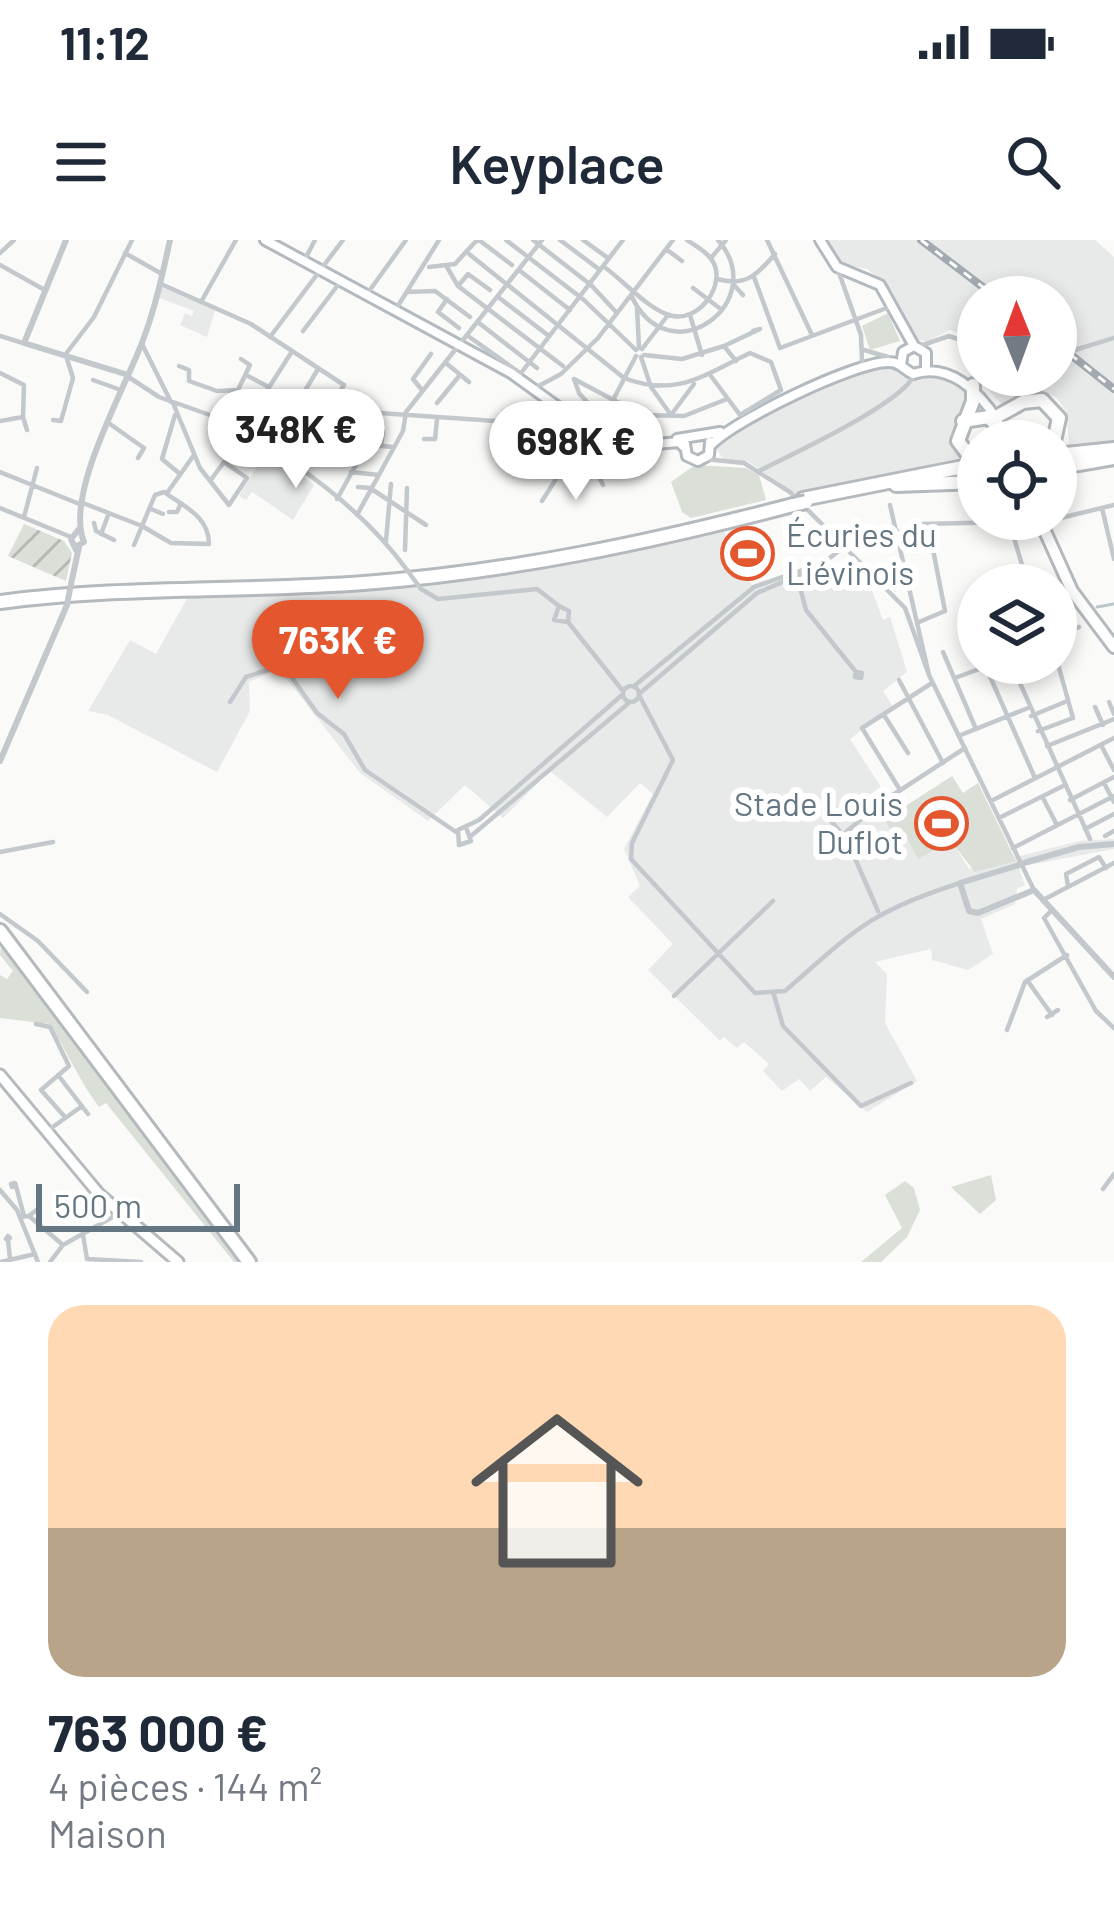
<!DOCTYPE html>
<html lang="fr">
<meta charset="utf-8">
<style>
body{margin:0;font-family:Barlow,sans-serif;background:#f6f6f7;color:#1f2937;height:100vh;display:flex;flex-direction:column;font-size:45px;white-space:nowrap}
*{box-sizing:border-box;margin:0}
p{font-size:39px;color:#747a83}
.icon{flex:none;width:66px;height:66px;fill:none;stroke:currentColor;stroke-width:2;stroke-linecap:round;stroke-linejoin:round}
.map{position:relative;height:1022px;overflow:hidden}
.details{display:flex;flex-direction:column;background:#fff;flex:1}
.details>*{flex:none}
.needle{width:78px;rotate:359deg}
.tools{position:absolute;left:957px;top:36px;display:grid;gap:24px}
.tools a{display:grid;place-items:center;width:120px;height:120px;border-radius:50%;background:#fff;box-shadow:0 6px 18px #0003;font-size:60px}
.scale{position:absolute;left:36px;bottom:30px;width:204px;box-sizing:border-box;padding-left:12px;border:6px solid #657683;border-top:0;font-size:33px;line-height:42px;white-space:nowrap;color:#657683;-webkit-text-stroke:9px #fff;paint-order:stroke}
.price{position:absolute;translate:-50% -102px;padding:0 27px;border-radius:42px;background:#fff;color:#222;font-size:39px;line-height:78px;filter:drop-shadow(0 3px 6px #0008)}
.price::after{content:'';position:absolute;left:50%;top:72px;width:36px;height:27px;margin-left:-18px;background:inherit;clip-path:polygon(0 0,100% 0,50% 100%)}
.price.current{background:#e4572e;color:#fff}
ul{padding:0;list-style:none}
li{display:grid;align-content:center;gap:24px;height:636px;padding:0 48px}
li span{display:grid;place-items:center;height:372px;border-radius:36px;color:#555}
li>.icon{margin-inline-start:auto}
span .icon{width:216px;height:216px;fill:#fffc;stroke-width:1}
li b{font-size:51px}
.status{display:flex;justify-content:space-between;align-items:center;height:84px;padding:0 60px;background:#fff;direction:ltr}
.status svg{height:33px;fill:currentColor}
header{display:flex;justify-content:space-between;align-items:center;height:156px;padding:0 48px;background:#fff;font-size:54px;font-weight:600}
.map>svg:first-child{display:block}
.built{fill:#e8e9e9}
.grass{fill:#dadfd7}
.garden{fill:url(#garden-furrows)}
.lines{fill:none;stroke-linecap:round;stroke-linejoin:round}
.stream{stroke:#bbc7cb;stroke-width:3}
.secondary-casing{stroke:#b3babf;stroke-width:14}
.primary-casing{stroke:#b5babe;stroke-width:15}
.trunk-casing{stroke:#b4b9bd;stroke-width:16}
.motorway-casing{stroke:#b4b9bd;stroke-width:18}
.minor{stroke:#c3c8cc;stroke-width:4.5}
.tertiary{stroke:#c3c8cc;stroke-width:6}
.secondary{stroke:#fff;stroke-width:8}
.primary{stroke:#fff;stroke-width:9}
.trunk{stroke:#fff;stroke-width:10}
.motorway{stroke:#fff;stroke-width:12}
.rail-casing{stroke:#a2aab0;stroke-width:8}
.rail{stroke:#fff;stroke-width:3;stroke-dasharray:9;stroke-linecap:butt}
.trunk-bridge-casing{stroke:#b4b9bd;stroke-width:16;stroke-linecap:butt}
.motorway-bridge-casing{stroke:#b4b9bd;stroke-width:18;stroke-linecap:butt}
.minor-bridge{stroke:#c3c8cc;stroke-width:4.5}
.tertiary-bridge{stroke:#c3c8cc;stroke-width:6}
.trunk-bridge{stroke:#fff;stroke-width:10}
.motorway-bridge{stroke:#fff;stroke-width:12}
.labels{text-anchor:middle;stroke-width:12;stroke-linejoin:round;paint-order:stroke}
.poi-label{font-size:33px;fill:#657683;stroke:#fff;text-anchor:start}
</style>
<div class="status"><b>11:12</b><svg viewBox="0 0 49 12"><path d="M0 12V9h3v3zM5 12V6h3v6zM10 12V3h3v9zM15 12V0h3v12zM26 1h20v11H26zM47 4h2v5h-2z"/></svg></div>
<header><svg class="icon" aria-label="menu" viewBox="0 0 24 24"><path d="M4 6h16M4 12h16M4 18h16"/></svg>Keyplace<svg class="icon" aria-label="search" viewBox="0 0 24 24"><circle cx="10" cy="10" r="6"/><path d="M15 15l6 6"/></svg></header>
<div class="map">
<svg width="1114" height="1022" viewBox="0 0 1114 1022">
<defs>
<pattern id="garden-furrows" width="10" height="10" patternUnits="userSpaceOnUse" patternTransform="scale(3)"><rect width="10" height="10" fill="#dadfd7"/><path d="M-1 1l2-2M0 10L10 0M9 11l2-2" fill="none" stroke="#b4b9b4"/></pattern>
</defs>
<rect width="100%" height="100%" fill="#fafaf8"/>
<path class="built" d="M 823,0 L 1095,0 L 1114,17 L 1114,201 L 1069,204 L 1066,171 L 1056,157 L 1034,149 L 1002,164 L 969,131 L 978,120 L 978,135 L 1056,135 L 1056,57 L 978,57 L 978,101 L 950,90 L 928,101 L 913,100 L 887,45 L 867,29 L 838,24 Z
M 161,46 L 215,70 L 207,97 L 180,85 L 185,73 L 192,76 L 194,71 L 157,57 Z
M 893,126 L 908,137 L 933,133 L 968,152 L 950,195 L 959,218 L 798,255 L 747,221 L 724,221 L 713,202 L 858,131 Z
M 267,211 L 314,245 L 293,280 L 252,252 L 246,260 L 239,256 Z
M 723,290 L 752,345 L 827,320 L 843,348 L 864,329 L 883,380 L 890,377 L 907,432 L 883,451 L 893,467 L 850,499 L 881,547 L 866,557 L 893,591 L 901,587 L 952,601 L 969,629 L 1079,601 L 1114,599 L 1114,609 L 1019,627 L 1025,646 L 1017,648 L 1015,664 L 981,679 L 993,714 L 968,730 L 932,720 L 931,709 L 875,722 L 887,734 L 885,783 L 917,841 L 867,872 L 826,837 L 810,851 L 799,839 L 782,851 L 763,831 L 769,824 L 744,802 L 737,808 L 724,797 L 720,801 L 648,730 L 673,704 L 628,657 L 640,646 L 624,609 L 653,554 L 640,543 L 607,577 L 550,531 L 503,578 L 465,545 L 428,581 L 360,533 L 279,429 L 249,442 L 250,471 L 217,532 L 108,475 L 88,471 L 130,400 L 156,414 L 189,355 L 426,346 Z"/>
<path class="grass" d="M 888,73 L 900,101 L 870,110 L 862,86 Z
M 695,225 L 746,228 L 759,235 L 766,260 L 691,278 L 682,272 L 671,242 Z
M 952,536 L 963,553 L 978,543 L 1016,621 L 975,632 L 951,601 L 918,619 L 901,587 L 893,592 L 884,580 Z
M 1,706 L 240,1022 L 234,1022 L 106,863 L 99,867 C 78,839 68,812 49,784 L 0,778 L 0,735 L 7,739 L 13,731 L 0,715 Z
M 991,935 L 996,960 L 980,974 L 951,947 Z
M 905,941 L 914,948 L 920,970 L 907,997 L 881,1022 L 861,1022 L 902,988 L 885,955 Z"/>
<path class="garden" d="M 24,284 L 64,301 L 72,313 L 66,341 L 8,316 Z"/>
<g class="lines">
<path class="stream" d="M 1097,367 L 1114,364
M 1056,373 L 1073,369"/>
<defs>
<path id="secondary" d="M 265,0 L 511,133 L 583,185 L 644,205 L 679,202 L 684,207
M 820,0 L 837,27 L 880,45 L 914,106
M 901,125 L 903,112 L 914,106 L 926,113 L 926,128
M 677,199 L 720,192
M 685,204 L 687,216 L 698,221 L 709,215 L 710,202
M 711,205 C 733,181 856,121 889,122 C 900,122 903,129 913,134 C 949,122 979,151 998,181"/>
<path id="primary" d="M 0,835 L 99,954 L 178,1022"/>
<path id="trunk" d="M 1044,289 L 1072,351 L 1114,407"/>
<path id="motorway" d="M 973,145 L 973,161 L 958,201 L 967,213 L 978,217
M 996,177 L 1023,162 L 1042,160 L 1059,178 L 1054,201
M 963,181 L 989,177 L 1008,200
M 1056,215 L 1114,209
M 1056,228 L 1114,218
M 896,245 L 978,242
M 803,259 L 978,224
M 0,362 C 121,346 242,352 364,343 C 511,332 651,302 793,265
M 0,691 L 249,1022"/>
</defs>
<use href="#secondary" class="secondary-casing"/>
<use href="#primary" class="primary-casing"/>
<use href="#trunk" class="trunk-casing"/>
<use href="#motorway" class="motorway-casing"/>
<path class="minor" d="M 479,0 L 512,25
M 506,0 L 584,60 L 636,110
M 533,0 L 591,45 L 617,73
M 560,0 L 600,30
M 583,0 L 608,18
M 767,0 L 812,95
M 666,9 L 682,21
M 0,13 L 14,0
M 125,13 L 162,34
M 469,14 L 624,138 C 676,158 704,135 750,113 L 771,122 L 781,150 L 740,175 L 711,136
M 711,18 L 726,0
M 304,21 L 315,0
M 0,25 L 43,49
M 603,26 C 622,39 650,72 673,76 C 698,81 723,49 715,26 C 711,14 697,7 687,0
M 429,27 L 455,24 L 477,0
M 447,27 L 458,46 L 563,126
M 837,27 L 861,95 L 862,121
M 519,30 L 570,70
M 754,37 L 780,108
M 717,39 C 746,47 757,35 775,14
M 161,44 L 251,84 L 344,145 L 328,171
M 733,44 L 743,55
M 458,46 L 468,34 L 490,50
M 693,48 L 722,70
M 407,52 L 435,51 L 470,77
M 367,54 L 406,0
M 631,55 C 669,138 772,62 718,0
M 498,57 L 549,96
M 447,59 L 438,72 L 459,88
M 201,62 L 236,0
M 637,68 L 639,108
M 396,69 L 439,0
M 690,75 L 702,115
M 479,83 L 537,128
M 303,91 L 341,41
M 0,96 L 23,103
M 468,96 L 520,133
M 270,97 L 343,0
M 142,104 L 171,162
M 724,106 L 760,89 L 753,91
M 917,107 L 949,96 L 978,106
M 780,108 L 892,66
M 642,109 L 668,75
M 1078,109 L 1114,98
M 864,110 L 888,117
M 65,115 L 94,77 L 132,0
M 644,115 L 682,119 L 724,106 L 736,121
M 641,117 L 651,147 L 671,175 L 694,144
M 446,123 L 469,142
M 179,126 L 189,130 L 189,141 L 217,151 L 238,150 L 236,180
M 0,133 L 24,145 L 23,177
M 246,135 L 267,146
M 518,137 L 623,0
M 130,138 L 159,157 L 224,180 L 283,179 L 336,170 L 581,187
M 574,139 L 642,175 L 684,176 L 727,159
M 574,139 L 579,153 L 606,183 L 636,176
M 93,140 L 118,149
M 535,148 L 561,134 L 598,98 L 673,0
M 238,150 L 250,125 L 241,119
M 422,150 L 413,139 L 431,114
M 173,163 L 200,228 L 229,265 L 247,238 L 224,222 L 210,241
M 259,163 L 291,113
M 437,163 L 460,135
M 175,175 L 162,219 L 180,234
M 288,179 L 318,129
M 575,179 L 551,229 L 569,242 L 582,233 L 591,207 L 611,196
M 53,180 L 61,181 L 73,138 L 67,119
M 0,181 L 23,177 L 27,190
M 229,183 C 295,221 362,268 407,330
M 110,184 L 144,208 L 138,218
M 604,193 L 612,162 L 636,116
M 424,199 L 435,199 L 437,179
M 369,205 L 370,192
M 381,206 L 383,191
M 705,219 L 744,223 L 790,252 L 905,368 L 929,435 L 1034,650
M 596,230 L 603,245
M 759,231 C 792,214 902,164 915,134
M 0,232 L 82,265
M 351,232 L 379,235
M 582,233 L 619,220 L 622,226
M 358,247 L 370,248 L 426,285
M 167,253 L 194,215
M 337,259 L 367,205 L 394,207
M 542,261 L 558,236
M 83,263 L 142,286 L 155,255 L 164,252 C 183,266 209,276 209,304 L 171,303 L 142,286 L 134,305
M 890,265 L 929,435
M 0,268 L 71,297
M 1102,268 L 1114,319
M 151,269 L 163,274
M 169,272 L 177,272 L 181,263
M 357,275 L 403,191 L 406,172 L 542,0
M 24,277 L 37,228
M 1009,281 L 1028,345
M 94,283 L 96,291 L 114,300
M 101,294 L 109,273
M 386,301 L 391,244
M 405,310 L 407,248
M 840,310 L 923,284 L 1048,281 L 1114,265
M 797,336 L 806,370 L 856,432
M 979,344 L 1019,329
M 421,349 L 438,359 L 537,349 L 559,366
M 568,382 L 554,380 L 559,366 L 569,371 L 568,382 L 623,451
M 919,382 L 945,371 L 928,284
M 1056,395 L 1079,387
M 975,401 L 978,408
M 943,412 L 976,489
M 984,423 L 1035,538
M 1011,423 L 1090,599
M 856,432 L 862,433 L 861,438 L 855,437 Z
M 955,438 L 995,423
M 899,440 L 943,523
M623 454a8 8 0 1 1 16 0a8 8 0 1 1-16 0Z
M 634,446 L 754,347 L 814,326
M 639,454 L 757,353 L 818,327 L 840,310
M 639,455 L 673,520 L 632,603 L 631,619 L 755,753 L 785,751 C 855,690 869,672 960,643
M 230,462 L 246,437 L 283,425 L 317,473 L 344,494 L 365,530 L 456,592
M 1109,462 L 1114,474
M 1095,467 L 1103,485
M 884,475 L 908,513
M 1031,476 L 1065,462
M 1038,491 L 1073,478 L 1056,417
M 961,495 L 1028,468
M 1101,505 L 1114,530
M 1047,506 L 1114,479
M 1104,543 L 1114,562
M 900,550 L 862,488 L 932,443
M 1043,558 L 1057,585
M 1070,560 L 1114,537
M 991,561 L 1114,498
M 816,563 L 847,600 L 878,671
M 999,578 L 1063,546
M 1085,589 L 1114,574
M 467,590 L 471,601 L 459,605 L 458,590 L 479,580 L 622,455
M 844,594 L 876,566 L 965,508
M 471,596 L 630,462
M 1105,596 L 1114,591
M 1013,608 L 1114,556
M 0,612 L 53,602
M 1068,646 L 1066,634 L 1099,617 L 1106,628
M 1043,660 L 1114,623
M 1052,670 L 1044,678 L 1096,771 L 1114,788
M 0,674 L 38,701 L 87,752
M 1027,740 L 1052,775
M 774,755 L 783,786 L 861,866 L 911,843
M 674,756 L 773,661
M 1047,777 L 1058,770
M 36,784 L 50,787 L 69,826 L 41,850 L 65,877
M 1007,790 L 1025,742 L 1067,715
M 58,835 L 88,874
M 50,889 L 82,866
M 15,943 L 16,946 L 12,947 L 11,944 Z
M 16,946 L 24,976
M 1103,949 L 1114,934
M 0,950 L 17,970 L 38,1022
M 29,976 L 39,968 L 37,972
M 20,977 L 29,976 L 63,1005
M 83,995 L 87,1019
M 8,996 L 10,998 L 8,1000 L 6,999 Z
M 8,1000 L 10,1019
M 87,1019 L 141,1022
M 1,1022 L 35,1014
M 50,1022 L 63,1005 L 118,974"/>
<path class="tertiary" d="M 66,0 L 24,103 L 125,134
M 75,307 L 84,302 C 64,254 126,147 143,100 C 155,69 163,32 170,0
M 76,310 L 71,299 L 79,289
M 71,344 L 79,307
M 0,521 L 67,365
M 1027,622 L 1079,607 L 1114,604
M 1016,626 L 960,643 L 969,671 L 978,673 L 1034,650 L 1114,737"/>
<use href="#secondary" class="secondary"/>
<use href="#primary" class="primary"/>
<use href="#trunk" class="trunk"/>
<use href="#motorway" class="motorway"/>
<defs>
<path id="rail" d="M 921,0 L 996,57
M 1056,103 L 1114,149"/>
</defs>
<use href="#rail" class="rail-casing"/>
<use href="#rail" class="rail"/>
<defs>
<path id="trunk-bridge" d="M 1040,279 L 1044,289"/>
<path id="motorway-bridge" d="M 793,265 L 806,262"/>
</defs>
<use href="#trunk-bridge" class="trunk-bridge-casing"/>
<use href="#motorway-bridge" class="motorway-bridge-casing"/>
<path class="minor-bridge" d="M 1063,117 L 1078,109
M 407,330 L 421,349"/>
<path class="tertiary-bridge" d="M 67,365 L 71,344
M 1016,626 L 1027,622"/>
<use href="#trunk-bridge" class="trunk-bridge"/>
<use href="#motorway-bridge" class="motorway-bridge"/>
</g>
<defs>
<symbol id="stadium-ring" viewBox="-11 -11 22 22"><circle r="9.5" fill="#fff" stroke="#e4572e" stroke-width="1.5"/><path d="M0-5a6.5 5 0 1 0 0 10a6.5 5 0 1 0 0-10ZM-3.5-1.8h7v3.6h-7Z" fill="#e4572e"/></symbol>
</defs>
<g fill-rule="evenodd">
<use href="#stadium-ring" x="718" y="284" width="59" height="59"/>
<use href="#stadium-ring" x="912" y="554" width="59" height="59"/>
</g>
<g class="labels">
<g class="poi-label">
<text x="786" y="307">Écuries du<tspan x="786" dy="38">Liévinois</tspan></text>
<text x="903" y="576" text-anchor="end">Stade Louis<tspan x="903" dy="38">Duflot</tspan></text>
</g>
</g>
</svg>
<div class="tools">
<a><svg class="needle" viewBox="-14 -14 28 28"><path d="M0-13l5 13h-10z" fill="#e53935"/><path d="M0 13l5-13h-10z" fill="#747a83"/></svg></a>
<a><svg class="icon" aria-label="locate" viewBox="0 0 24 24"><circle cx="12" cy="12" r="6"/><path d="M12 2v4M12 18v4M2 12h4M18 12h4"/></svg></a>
<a><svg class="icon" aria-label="layers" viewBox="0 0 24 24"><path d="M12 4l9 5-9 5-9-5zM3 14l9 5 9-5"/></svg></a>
</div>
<div class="scale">500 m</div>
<b class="price" style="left:296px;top:251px">348K €</b>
<b class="price" style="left:576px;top:263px">698K €</b>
<b class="price current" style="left:338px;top:462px">763K €</b>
</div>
<section class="details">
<ul>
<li><span style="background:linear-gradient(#ffd9b3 60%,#b9a48a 0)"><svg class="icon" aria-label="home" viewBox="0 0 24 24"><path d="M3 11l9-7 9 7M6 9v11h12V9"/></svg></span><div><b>763 000 €</b><p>4 pièces · 144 m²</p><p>Maison</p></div></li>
</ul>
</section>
